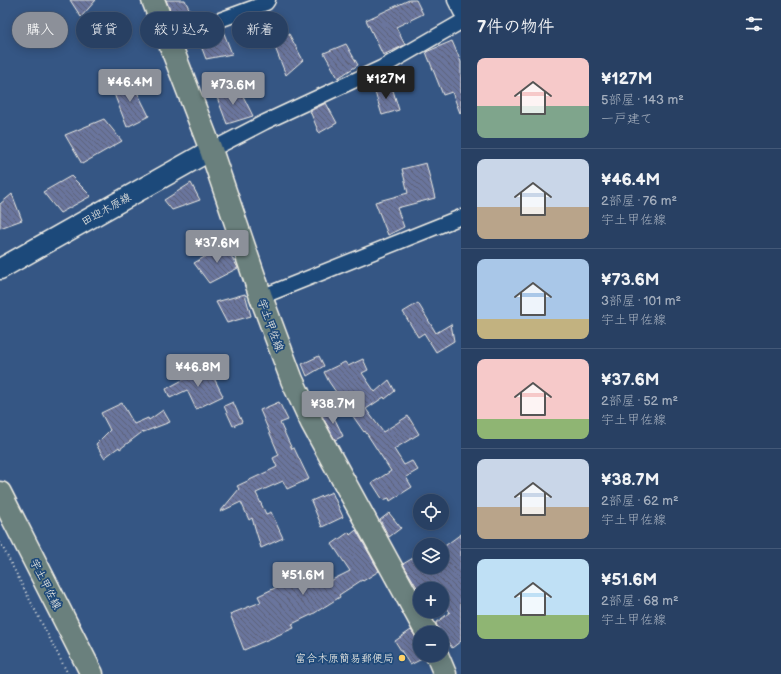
<!DOCTYPE html>
<html lang="ja">
<meta charset="utf-8">
<style>
body{margin:0;font-family:"Balsamiq Sans","Klee One",sans-serif;background:#344b6c;color:#f1f3f6;height:100vh;display:flex;flex-direction:column;font-size:15px;white-space:nowrap}
*{box-sizing:border-box;margin:0}
p{font-size:13px;color:#a5afbe}
.icon{flex:none;width:22px;height:22px;fill:none;stroke:currentColor;stroke-width:2;stroke-linecap:round;stroke-linejoin:round}
.map{position:relative;flex:1;overflow:hidden}
.side{display:flex;flex-direction:column;background:#284063;width:320px}
.side>*{flex:none}
.banner{position:absolute;left:12px;top:12px;width:380px;height:36px;display:flex;gap:8px}
.fabs{position:absolute;left:413px;top:494px;display:grid;gap:8px}
.fabs a{display:grid;place-items:center;width:36px;height:36px;border-radius:50%;background:#284063;box-shadow:0 2px 10px #0003,0 0 0 1px #445978;font-size:20px}
.price{position:absolute;translate:-50% -34px;padding:0 9px;border-radius:4px;background:#8c9099;color:#fff;font-size:13px;line-height:26px;filter:drop-shadow(0 1px 2px #0008)}
.price::after{content:'';position:absolute;left:50%;top:24px;width:12px;height:9px;margin-left:-6px;background:inherit;clip-path:polygon(0 0,100% 0,50% 100%)}
.price.current{background:#222;color:#fff}
ul{padding:0;list-style:none}
li{display:flex;align-items:center;gap:12px;height:100px;padding:0 16px}
li+li{border-top:1px solid #445978}
li span{display:grid;place-items:center;flex:none;width:112px;height:80px;border-radius:8px;color:#555}
li>.icon{margin-inline-start:auto}
span .icon{width:48px;height:48px;fill:#fffc;stroke-width:1}
li b{font-size:17px}
h2{display:flex;justify-content:space-between;align-items:center;height:48px;padding:0 16px;font-size:17px}
.tag{padding:0 14px;border-radius:18px;background:#284063;box-shadow:0 2px 10px #0003,0 0 0 1px #445978;font-size:14px;line-height:36px}
.tag.current{background:#8c9099;color:#fff}
main{display:flex;flex:1;min-height:0}
.map>svg:first-child{display:block}
.building{fill:url(#building-back-hatch);stroke:#f4f1e8}
.lines{fill:none;stroke-linecap:round;stroke-linejoin:round}
.street-casing{stroke:#f4f1e8;stroke-width:17}
.secondary-casing{stroke:#f4f1e8;stroke-width:23}
.primary-casing{stroke:#f4f1e8;stroke-width:25}
.path{stroke:#f4f1e8;stroke-width:2;stroke-dasharray:1 3;stroke-linecap:butt}
.street{stroke:#1f4a7a;stroke-width:14}
.secondary{stroke:#1f4a7a;stroke-width:20}
.primary{stroke:#6a807d;stroke-width:22}
.poi-dot{fill:#ffd166;stroke:#1f4a7a;stroke-width:1.5}
.labels{text-anchor:middle;stroke-width:3.5;stroke-linejoin:round;paint-order:stroke}
.street-label{font-size:11px;fill:#f4f1e8;stroke:#1f4a7a}
.poi-label{font-size:11px;fill:#f4f1e8;stroke:#1f4a7a;text-anchor:end}
</style>
<main>
<div class="map">
<svg width="461" height="674" viewBox="0 0 461 674">
<defs>
<pattern id="building-back-hatch" width="6" height="6" patternUnits="userSpaceOnUse"><rect width="6" height="6" fill="#6a749d"/><path d="M-1 5l2 2M0 0l6 6M5-1l2 2" fill="none" stroke="#5b6076"/></pattern>
</defs>
<rect width="100%" height="100%" fill="#355684"/>
<filter id="ink" filterUnits="userSpaceOnUse"><feTurbulence type="fractalNoise" baseFrequency=".025" numOctaves="2"/><feDisplacementMap in="SourceGraphic" scale="8" xChannelSelector="R" yChannelSelector="G"/><feConvolveMatrix kernelMatrix="1 2 1 2 8 2 1 2 1" color-interpolation-filters="sRGB"/></filter>
<g filter="url(#ink)">
<path class="building" d="M 70,0 L 96,0 L 81,17 Z
M 166,0 L 185,0 L 192,15 L 175,22 Z
M 409,0 L 416,0 L 423,14 L 396,27 L 405,45 L 383,55 L 366,20 Z
M 222,28 L 232,54 L 206,59 L 198,38 Z
M 289,34 L 303,60 L 286,75 L 272,40 Z
M 452,41 L 461,62 L 461,112 L 460,113 L 452,92 L 443,95 L 426,52 Z
M 346,44 L 358,65 L 338,78 L 324,53 Z
M 131,80 L 149,116 L 127,127 L 111,86 Z
M 391,84 L 399,110 L 382,115 L 374,89 Z
M 240,90 L 253,116 L 227,124 L 215,92 Z
M 326,103 L 337,123 L 319,133 L 310,111 Z
M 104,119 L 122,141 L 82,164 L 65,135 Z
M 426,163 L 435,198 L 397,208 L 404,227 L 388,235 L 375,202 L 408,193 L 402,169 Z
M 71,176 L 91,196 L 60,213 L 43,192 Z
M 191,183 L 200,200 L 172,210 L 164,200 Z
M 12,194 L 22,220 L 0,228 L 0,204 Z
M 225,245 L 238,268 L 209,283 L 194,263 Z
M 245,294 L 251,316 L 227,323 L 216,302 Z
M 418,303 L 436,333 L 451,324 L 454,341 L 436,352 L 424,333 L 418,337 L 403,312 Z
M 319,356 L 324,366 L 307,376 L 302,364 Z
M 363,359 L 368,370 L 362,373 L 375,392 L 389,380 L 395,391 L 385,399 L 384,397 L 366,409 L 383,432 L 408,416 L 419,434 L 394,449 L 404,465 L 412,461 L 418,470 L 406,477 L 412,487 L 390,501 L 389,498 L 383,500 L 372,483 L 391,471 L 365,431 L 364,432 L 329,382 L 324,372 L 345,362 L 348,366 Z
M 208,366 L 223,396 L 196,409 L 187,390 L 170,398 L 166,389 Z
M 233,402 L 242,422 L 233,426 L 224,406 Z
M 279,402 L 288,420 L 280,423 L 292,449 L 294,448 L 309,479 L 287,489 L 283,481 L 256,493 L 266,514 L 271,512 L 283,538 L 261,548 L 252,518 L 249,520 L 241,502 L 220,512 L 239,489 L 237,486 L 277,467 L 273,458 L 279,455 L 260,410 Z
M 122,403 L 134,424 L 148,418 L 149,420 L 163,410 L 170,422 L 141,433 L 120,449 L 119,447 L 104,458 L 96,444 L 110,430 L 101,413 Z
M 331,411 L 343,436 L 335,440 L 322,416 Z
M 332,492 L 343,517 L 322,527 L 311,501 Z
M 389,513 L 401,528 L 389,537 L 380,520 Z
M 356,530 L 379,571 L 363,581 L 362,580 L 339,595 L 340,597 L 313,614 L 292,624 L 294,628 L 244,650 L 230,614 L 261,602 L 258,596 L 296,578 L 298,582 L 322,568 L 330,581 L 350,571 L 332,544 L 349,532 L 350,535 Z
M 461,534 L 461,641 L 452,648 L 442,633 L 439,633 L 436,623 L 450,612 L 445,606 L 447,605 L 442,597 L 442,589 L 418,589 L 403,564 L 420,554 L 420,567 L 442,567 L 442,548 Z
M 411,630 L 420,643 L 420,660 L 410,665 L 395,641 Z"/>
<g class="lines">
<defs>
<path id="street" d="M 455,0 L 461,12
M 170,45 L 198,28 L 266,3 L 268,0
M 211,150 L 265,122 L 381,68 L 461,22
M 261,297 L 461,217"/>
<path id="secondary" d="M 0,269 L 211,150"/>
<path id="primary" d="M 153,0 L 211,150 L 261,297 L 292,380 L 312,423 L 427,633
M 0,493 L 92,674
M 437,655 L 445,674"/>
</defs>
<use href="#street" class="street-casing"/>
<use href="#secondary" class="secondary-casing"/>
<use href="#primary" class="primary-casing"/>
<path class="path" d="M 0,542 L 68,674"/>
<use href="#street" class="street"/>
<use href="#secondary" class="secondary"/>
<use href="#primary" class="primary"/>
</g>
</g>
<circle class="poi-dot" cx="402" cy="658" r="4"/>
<g class="labels">
<g class="street-label">
<text transform="translate(106 209) rotate(-29)" y="4">田迎木原線</text>
<text transform="translate(271 325) rotate(70)" y="4">宇土甲佐線</text>
<text transform="translate(46 584) rotate(63)" y="4">宇土甲佐線</text>
</g>
<g class="poi-label">
<text x="394" y="662">富合木原簡易郵便局</text>
</g>
</g>
</svg>
<div class="fabs">
<a><svg class="icon" aria-label="locate" viewBox="0 0 24 24"><circle cx="12" cy="12" r="6"/><path d="M12 2v4M12 18v4M2 12h4M18 12h4"/></svg></a>
<a><svg class="icon" aria-label="layers" viewBox="0 0 24 24"><path d="M12 4l9 5-9 5-9-5zM3 14l9 5 9-5"/></svg></a>
<a>+</a>
<a>−</a>
</div>
<b class="price current" style="left:386px;top:100px">¥127M</b>
<b class="price" style="left:130px;top:103px">¥46.4M</b>
<b class="price" style="left:233px;top:106px">¥73.6M</b>
<b class="price" style="left:217px;top:264px">¥37.6M</b>
<b class="price" style="left:198px;top:388px">¥46.8M</b>
<b class="price" style="left:333px;top:425px">¥38.7M</b>
<b class="price" style="left:303px;top:596px">¥51.6M</b>
<div class="banner">
<a class="tag current">購入</a>
<a class="tag">賃貸</a>
<a class="tag">絞り込み</a>
<a class="tag">新着</a>
</div>
</div>
<section class="side">
<h2>7件の物件<svg class="icon" aria-label="filters" viewBox="0 0 24 24"><path d="M4 7h16M4 17h16"/><circle cx="9" cy="7" r="2"/><circle cx="15" cy="17" r="2"/></svg></h2>
<ul>
<li><span style="background:linear-gradient(#f6c9c9 60%,#7fa58c 0)"><svg class="icon" aria-label="home" viewBox="0 0 24 24"><path d="M3 11l9-7 9 7M6 9v11h12V9"/></svg></span><div><b>¥127M</b><p>5部屋 · 143 m²</p><p>一戸建て</p></div></li>
<li><span style="background:linear-gradient(#c9d6e8 60%,#b9a48a 0)"><svg class="icon" aria-label="home" viewBox="0 0 24 24"><path d="M3 11l9-7 9 7M6 9v11h12V9"/></svg></span><div><b>¥46.4M</b><p>2部屋 · 76 m²</p><p>宇土甲佐線</p></div></li>
<li><span style="background:linear-gradient(#a9c7e8 75%,#c2b280 0)"><svg class="icon" aria-label="home" viewBox="0 0 24 24"><path d="M3 11l9-7 9 7M6 9v11h12V9"/></svg></span><div><b>¥73.6M</b><p>3部屋 · 101 m²</p><p>宇土甲佐線</p></div></li>
<li><span style="background:linear-gradient(#f6c9c9 75%,#8fb573 0)"><svg class="icon" aria-label="home" viewBox="0 0 24 24"><path d="M3 11l9-7 9 7M6 9v11h12V9"/></svg></span><div><b>¥37.6M</b><p>2部屋 · 52 m²</p><p>宇土甲佐線</p></div></li>
<li><span style="background:linear-gradient(#c9d6e8 60%,#b9a48a 0)"><svg class="icon" aria-label="home" viewBox="0 0 24 24"><path d="M3 11l9-7 9 7M6 9v11h12V9"/></svg></span><div><b>¥38.7M</b><p>2部屋 · 62 m²</p><p>宇土甲佐線</p></div></li>
<li><span style="background:linear-gradient(#bfe0f5 70%,#8fb573 0)"><svg class="icon" aria-label="home" viewBox="0 0 24 24"><path d="M3 11l9-7 9 7M6 9v11h12V9"/></svg></span><div><b>¥51.6M</b><p>2部屋 · 68 m²</p><p>宇土甲佐線</p></div></li>
</ul>
</section>
</main>
